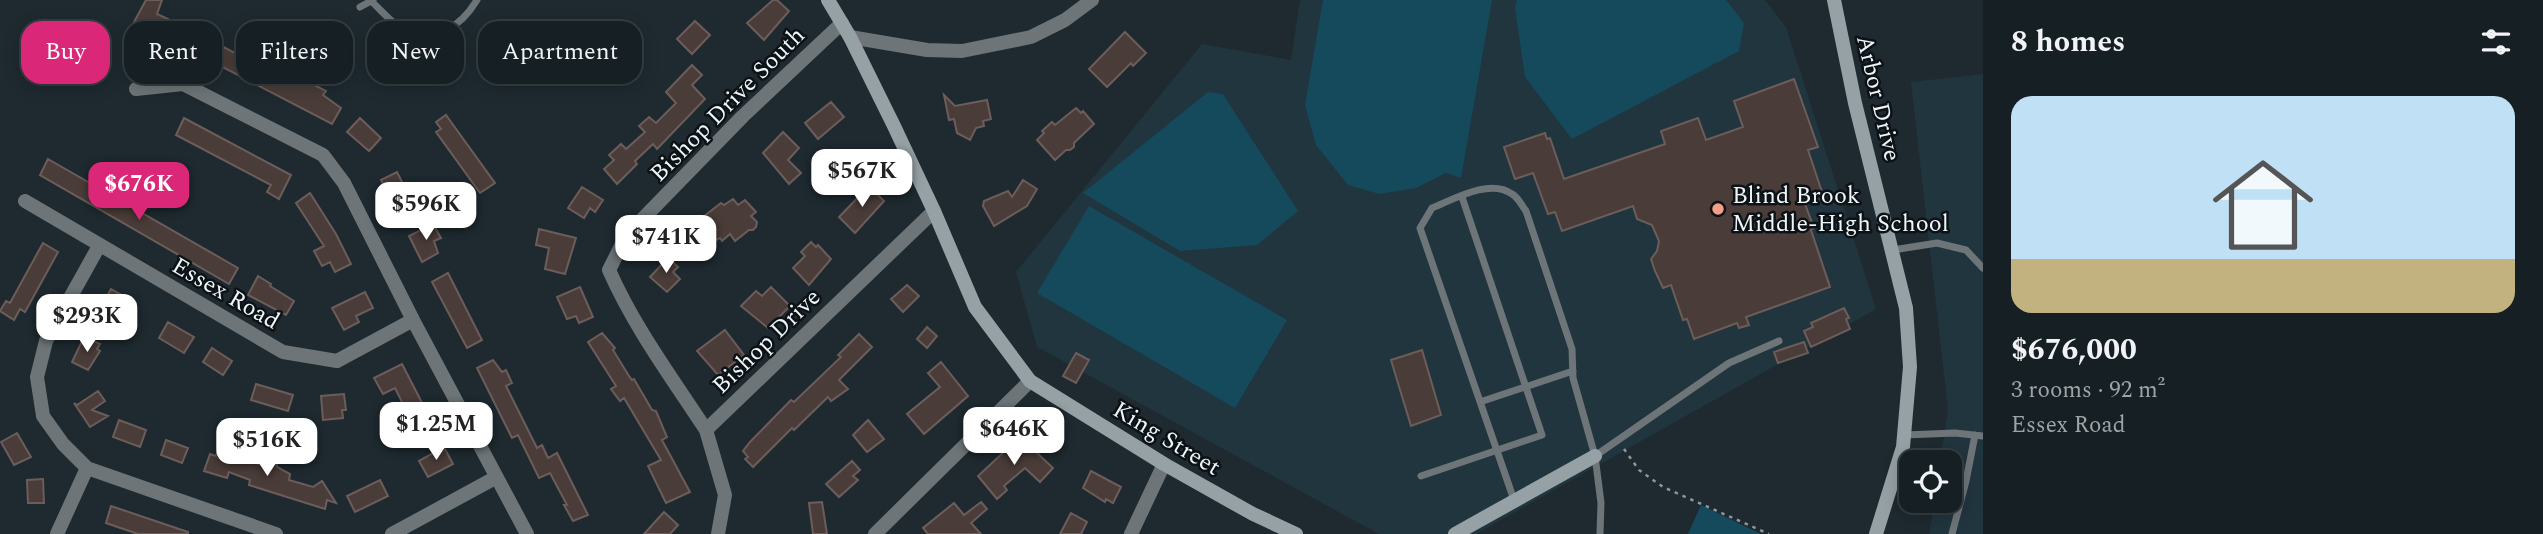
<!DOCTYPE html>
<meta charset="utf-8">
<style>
body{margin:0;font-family:Spectral,serif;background:#1f282c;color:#f1f3f6;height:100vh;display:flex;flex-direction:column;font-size:26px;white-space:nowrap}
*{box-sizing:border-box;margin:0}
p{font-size:23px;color:#9ea3a6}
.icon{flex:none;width:38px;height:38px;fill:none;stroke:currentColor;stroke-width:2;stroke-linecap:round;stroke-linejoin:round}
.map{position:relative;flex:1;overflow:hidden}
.sheet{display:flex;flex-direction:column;background:#162024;width:560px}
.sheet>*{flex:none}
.hud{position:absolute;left:21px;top:21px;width:665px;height:63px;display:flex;gap:14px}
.fabs{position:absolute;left:1899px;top:450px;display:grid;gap:14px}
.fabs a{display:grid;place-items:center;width:63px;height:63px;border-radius:14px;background:#162024;box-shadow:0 4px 18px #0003,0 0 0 2px #353e41;font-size:35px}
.price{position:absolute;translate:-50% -60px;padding:0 16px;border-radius:14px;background:#fff;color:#222;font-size:23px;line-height:46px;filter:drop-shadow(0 2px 4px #0008)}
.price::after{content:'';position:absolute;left:50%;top:42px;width:21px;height:16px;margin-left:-10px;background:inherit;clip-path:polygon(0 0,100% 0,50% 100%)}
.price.current{background:#db2777;color:#fff}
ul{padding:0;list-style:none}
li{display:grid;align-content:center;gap:14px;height:371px;padding:0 28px}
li+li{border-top:2px solid #353e41}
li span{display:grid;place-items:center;height:217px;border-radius:21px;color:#555}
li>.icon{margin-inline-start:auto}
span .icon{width:126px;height:126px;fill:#fffc;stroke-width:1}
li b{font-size:30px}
h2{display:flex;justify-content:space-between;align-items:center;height:84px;padding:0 28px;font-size:30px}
.chip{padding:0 24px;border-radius:21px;background:#162024;box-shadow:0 4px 18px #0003,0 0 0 2px #353e41;font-size:24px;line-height:63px}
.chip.current{background:#db2777;color:#fff}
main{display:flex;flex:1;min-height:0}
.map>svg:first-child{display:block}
.built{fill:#21353e}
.green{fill:#15495c}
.building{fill:#4a3d39;stroke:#6c5d5a;stroke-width:2}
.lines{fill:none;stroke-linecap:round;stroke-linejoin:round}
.path{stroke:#8c969b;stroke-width:2.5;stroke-dasharray:3.5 5;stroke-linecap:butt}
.lane{stroke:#6e7578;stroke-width:7}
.street{stroke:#6e7578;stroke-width:14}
.secondary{stroke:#96a1a5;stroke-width:14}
.poi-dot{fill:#f49e8a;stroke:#0c1215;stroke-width:2.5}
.labels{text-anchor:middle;stroke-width:5;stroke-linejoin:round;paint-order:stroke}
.street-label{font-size:24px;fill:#eef6fa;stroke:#0c1215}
.poi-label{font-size:24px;fill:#eef6fa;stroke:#0c1215;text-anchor:start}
</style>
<main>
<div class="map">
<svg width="1983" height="534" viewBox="0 0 1983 534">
<rect width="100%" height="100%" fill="#1e2a30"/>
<path class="built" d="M 1300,0 L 1765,0 L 1786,27 L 1876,309 L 1476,534 L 1379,534 L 1037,347 L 1016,272 L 1202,44 L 1291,60 Z
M 1983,74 L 1983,534 L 1929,534 L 1935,501 L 1950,500 L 1950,462 L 1940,462 L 1948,410 L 1911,82 Z"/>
<path class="green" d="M 1323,0 L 1492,0 L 1461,178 L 1446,173 L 1416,188 L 1379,194 L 1348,185 L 1316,145 L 1305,105 Z
M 1517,0 L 1726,0 L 1744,23 L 1739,51 L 1572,139 L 1525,77 L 1515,8 Z
M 1208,92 L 1223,94 L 1298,211 L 1257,245 L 1180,251 L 1083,193 Z
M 1089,206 L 1287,320 L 1235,408 L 1037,293 Z
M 1701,505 L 1761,534 L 1688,534 Z"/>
<path class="building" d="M 146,0 L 162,0 L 157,14 L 168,19 L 160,34 L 134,22 Z
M 773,0 L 777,0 L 789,11 L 764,40 L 747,23 Z
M 695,21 L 710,35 L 692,54 L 677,39 Z
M 190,30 L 288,80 L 289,78 L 295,81 L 297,76 L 326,91 L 323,95 L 341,108 L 332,124 L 182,46 Z
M 1125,32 L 1146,53 L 1133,66 L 1131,63 L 1107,87 L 1089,69 Z
M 692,65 L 702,75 L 692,85 L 705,99 L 657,149 L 653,144 L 635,161 L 637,164 L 617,184 L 604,169 L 614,160 L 609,155 L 621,144 L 626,149 L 645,132 L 639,126 L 649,117 L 656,123 L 676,103 L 666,92 Z
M 1794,79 L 1818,147 L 1808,150 L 1824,198 L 1805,204 L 1814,228 L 1811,230 L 1830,287 L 1746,317 L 1749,325 L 1739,328 L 1737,323 L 1694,339 L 1687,319 L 1683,320 L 1671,285 L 1663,288 L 1655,271 L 1651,259 L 1657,251 L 1659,241 L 1652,225 L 1637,219 L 1633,206 L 1562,231 L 1555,212 L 1548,214 L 1533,173 L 1515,179 L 1504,147 L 1545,133 L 1547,139 L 1550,138 L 1564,179 L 1665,144 L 1661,131 L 1698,118 L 1706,140 L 1743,127 L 1734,101 Z
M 944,95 L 955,106 L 987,100 L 991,119 L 983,121 L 984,126 L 976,128 L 970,140 L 957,133 L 954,119 L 949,120 Z
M 831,102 L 844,117 L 818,139 L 805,123 Z
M 1076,108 L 1081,113 L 1083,111 L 1094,124 L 1074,143 L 1074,147 L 1070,150 L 1066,150 L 1055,160 L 1037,140 L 1044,133 L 1042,131 L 1052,122 L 1055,125 Z
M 446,115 L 495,183 L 480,193 L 436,132 L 441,129 L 436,122 Z
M 184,118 L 291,175 L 279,199 L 267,192 L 271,185 L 176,135 Z
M 360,118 L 381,138 L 369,151 L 347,132 Z
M 783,132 L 799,148 L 788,160 L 801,173 L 789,184 L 763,153 Z
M 48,159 L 238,268 L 229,284 L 40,175 Z
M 397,172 L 410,198 L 394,206 L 381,180 Z
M 1023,180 L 1037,189 L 1027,206 L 994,226 L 983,206 L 984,201 L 1008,191 L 1012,197 Z
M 869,186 L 884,201 L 855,233 L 839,217 Z
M 582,187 L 603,200 L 595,212 L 590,208 L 584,218 L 568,208 Z
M 310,193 L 336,234 L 351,264 L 335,272 L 330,262 L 322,266 L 314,251 L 324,246 L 296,203 Z
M 733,199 L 738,205 L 745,200 L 756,212 L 751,216 L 757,222 L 756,227 L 753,230 L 749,230 L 735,241 L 730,234 L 722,241 L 720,238 L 716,240 L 708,231 L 704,234 L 694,224 L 721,203 L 724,205 Z
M 433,224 L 441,238 L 434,241 L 438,253 L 422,262 L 409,236 Z
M 539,229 L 576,238 L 565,274 L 545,269 L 549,248 L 536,245 Z
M 811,242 L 816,247 L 818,245 L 831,259 L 809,285 L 793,268 L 805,256 L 801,252 Z
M 43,243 L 58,252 L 25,312 L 20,309 L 14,320 L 0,311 L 6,301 L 10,303 Z
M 668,258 L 678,267 L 673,272 L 680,279 L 667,292 L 650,277 Z
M 448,273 L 482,340 L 467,348 L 432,282 Z
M 258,276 L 271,284 L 270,286 L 294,301 L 286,315 L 248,295 Z
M 907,285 L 919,296 L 903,312 L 891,299 Z
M 580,287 L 593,317 L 579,323 L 576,316 L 567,319 L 557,297 Z
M 771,287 L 790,306 L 768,328 L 741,306 L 756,291 L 762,296 Z
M 111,289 L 136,303 L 127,319 L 102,305 Z
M 365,292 L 373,308 L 356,316 L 359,322 L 344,330 L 332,308 Z
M 1844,308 L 1849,318 L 1846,319 L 1850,329 L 1811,347 L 1804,331 L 1813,327 L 1811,323 Z
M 168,322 L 194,337 L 184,353 L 159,338 Z
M 927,327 L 937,336 L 927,348 L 917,339 Z
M 725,330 L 744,355 L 718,375 L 697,351 Z
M 602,333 L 615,348 L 613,350 L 629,376 L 632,380 L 634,379 L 652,410 L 656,411 L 667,437 L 662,440 L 690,492 L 666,503 L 648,466 L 661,460 L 624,398 L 620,401 L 611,389 L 616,386 L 588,342 Z
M 859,334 L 872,347 L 839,380 L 848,389 L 831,401 L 828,397 L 794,430 L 792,428 L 753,467 L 745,459 L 748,457 L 743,451 L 750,442 L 791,400 L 794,402 L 841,357 L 838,355 Z
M 84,337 L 100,344 L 97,349 L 100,351 L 88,370 L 72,362 Z
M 1804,342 L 1808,353 L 1778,363 L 1774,352 Z
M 212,348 L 232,361 L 223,375 L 203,362 Z
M 1422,350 L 1441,415 L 1411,426 L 1391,360 Z
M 1076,353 L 1089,360 L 1076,383 L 1063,376 Z
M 493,360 L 502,372 L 506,370 L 512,383 L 506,386 L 537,448 L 542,445 L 548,458 L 557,453 L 588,515 L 573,521 L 564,505 L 567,505 L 550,473 L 539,478 L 518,435 L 512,438 L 477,368 Z
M 941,362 L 968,396 L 924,434 L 907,414 L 940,387 L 928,373 Z
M 402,364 L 432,422 L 416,430 L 395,388 L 383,394 L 374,378 Z
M 256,384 L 293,395 L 288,411 L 251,400 Z
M 98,391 L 105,401 L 92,410 L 108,416 L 90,427 L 74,403 L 77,405 Z
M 344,394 L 346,410 L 342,410 L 343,418 L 323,420 L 321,396 Z
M 119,420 L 146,430 L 140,447 L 113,437 Z
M 868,420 L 884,439 L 867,452 L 853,435 Z
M 17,433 L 31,457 L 14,465 L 1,442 Z
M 1020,437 L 1053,468 L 1040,482 L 1025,468 L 1004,486 L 1007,490 L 997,499 L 978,476 Z
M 166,440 L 188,448 L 182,463 L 161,455 Z
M 220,445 L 233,450 L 232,455 L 262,465 L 264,460 L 277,465 L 277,467 L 290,474 L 289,480 L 313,487 L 322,481 L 336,503 L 327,500 L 325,509 L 249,485 L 250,480 L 229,472 L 227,478 L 204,471 L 210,454 L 216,456 Z
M 444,447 L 453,464 L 428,477 L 419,461 Z
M 852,461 L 860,470 L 853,476 L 858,480 L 839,497 L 826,484 Z
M 1091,471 L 1121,487 L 1113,503 L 1106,499 L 1105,502 L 1083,488 Z
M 43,479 L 44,503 L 28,503 L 27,480 Z
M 380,480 L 388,496 L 355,512 L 347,496 Z
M 822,502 L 827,534 L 813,534 L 809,503 Z
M 981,502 L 987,509 L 971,523 L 981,534 L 928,534 L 923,528 L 954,503 L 964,515 Z
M 111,506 L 188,532 L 188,534 L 138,534 L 106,523 Z
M 664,512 L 678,525 L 670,534 L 644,534 Z
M 1071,513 L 1087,522 L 1081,534 L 1060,534 Z"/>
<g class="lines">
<path class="path" d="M 1624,449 L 1639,470 L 1663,487 L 1769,534"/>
<path class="lane" d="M 371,1 C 381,10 392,24 404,30 C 434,46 462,25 477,0
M 360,7 L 373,0
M 1893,250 L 1937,243 L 1966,250 L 1983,268
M 1480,402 L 1573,371
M 1905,435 L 1955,433 L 1983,436
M 1595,456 L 1729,363 L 1779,341
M 1421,476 L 1542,435 L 1462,197
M 1514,500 L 1420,228 L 1432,208 C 1454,199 1490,178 1512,194 C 1518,197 1522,206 1526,211 L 1572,349 L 1573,378 L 1595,456 L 1601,503 L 1600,534
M 1952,534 L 1966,481 L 1975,435"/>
<path class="street" d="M 850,37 L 927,50 L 962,51 L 1031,37 L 1065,20 L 1092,0
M 136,89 L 183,84 L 323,155 L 344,183 L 413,320 L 527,534
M 25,201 L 283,352 L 337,361 L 413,320
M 99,246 L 46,341 L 37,377 L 43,416 L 63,444 L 87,468 L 276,534
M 706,430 C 672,378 634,327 609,270 L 626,236 L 743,116 L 842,23
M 57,534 L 87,468
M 392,534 L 495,478
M 718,534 L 725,495 L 706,430 L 934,211
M 875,534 L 1030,381
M 1131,534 L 1164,464"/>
<path class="secondary" d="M 828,0 L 850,37 L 894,126 L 934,211 L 975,307 L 1030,381 L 1164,464 L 1253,514 L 1296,534
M 1834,0 L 1855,103 L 1906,308 L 1910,367 L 1903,447 L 1876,534
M 1455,534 L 1595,456"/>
</g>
<circle class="poi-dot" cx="1718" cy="209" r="7"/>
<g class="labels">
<g class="street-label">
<text transform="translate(1879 98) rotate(77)" y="8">Arbor Drive</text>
<text transform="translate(727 104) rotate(-45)" y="8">Bishop Drive South</text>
<text transform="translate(226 293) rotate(30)" y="8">Essex Road</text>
<text transform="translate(766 341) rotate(-44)" y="8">Bishop Drive</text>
<text transform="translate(1167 438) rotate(31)" y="8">King Street</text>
</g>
<g class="poi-label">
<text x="1732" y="203">Blind Brook<tspan x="1732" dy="28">Middle-High School</tspan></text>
</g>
</g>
</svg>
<div class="fabs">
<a><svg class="icon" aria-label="locate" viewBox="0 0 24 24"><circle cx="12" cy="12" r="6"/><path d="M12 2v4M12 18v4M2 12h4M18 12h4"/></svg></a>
</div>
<b class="price" style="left:862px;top:209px">$567K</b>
<b class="price current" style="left:139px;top:222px">$676K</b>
<b class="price" style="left:426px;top:242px">$596K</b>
<b class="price" style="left:666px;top:275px">$741K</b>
<b class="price" style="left:87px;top:354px">$293K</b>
<b class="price" style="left:436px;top:462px">$1.25M</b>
<b class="price" style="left:1014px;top:467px">$646K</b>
<b class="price" style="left:267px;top:478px">$516K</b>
<div class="hud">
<a class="chip current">Buy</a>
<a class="chip">Rent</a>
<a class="chip">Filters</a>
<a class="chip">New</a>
<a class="chip">Apartment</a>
</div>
</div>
<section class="sheet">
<h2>8 homes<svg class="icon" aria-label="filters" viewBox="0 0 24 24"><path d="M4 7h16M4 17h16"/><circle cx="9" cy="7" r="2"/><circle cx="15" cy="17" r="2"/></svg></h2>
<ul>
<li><span style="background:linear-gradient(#bfe0f5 75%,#c2b280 0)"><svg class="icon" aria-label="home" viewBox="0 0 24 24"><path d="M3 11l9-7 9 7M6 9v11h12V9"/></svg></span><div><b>$676,000</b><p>3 rooms · 92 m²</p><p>Essex Road</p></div></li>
</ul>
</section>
</main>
